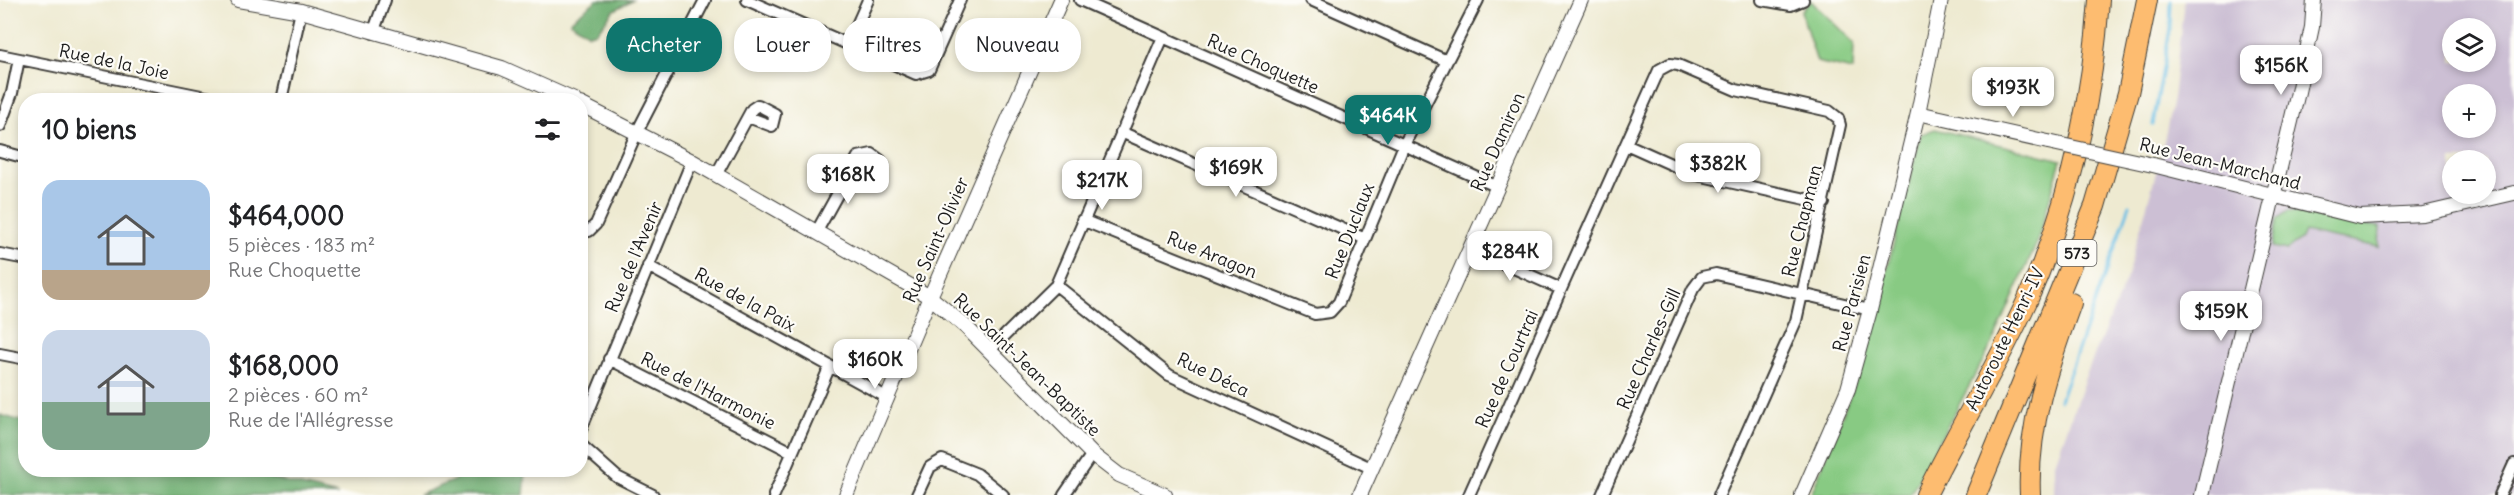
<!DOCTYPE html>
<html lang="fr">
<meta charset="utf-8">
<style>
body{margin:0;font-family:Delius,sans-serif;background:#f2f2f2;color:#202124;height:100vh;display:flex;flex-direction:column;font-size:22px;white-space:nowrap}
*{box-sizing:border-box;margin:0}
p{font-size:20px;color:#757577}
.icon{flex:none;width:33px;height:33px;fill:none;stroke:currentColor;stroke-width:2;stroke-linecap:round;stroke-linejoin:round}
.map{position:relative;flex:1;overflow:hidden}
.drawer{position:absolute;left:18px;top:93px;width:570px;height:384px;display:flex;flex-direction:column;background:#fff;border-radius:24px;box-shadow:0 3px 9px #0003}
.drawer>*{flex:none}
.hud{position:absolute;left:606px;top:18px;width:570px;height:54px;display:flex;gap:12px}
.tools{position:absolute;left:2442px;top:18px;display:grid;gap:12px}
.tools a{display:grid;place-items:center;width:54px;height:54px;border-radius:50%;background:#fff;box-shadow:0 3px 9px #0003;font-size:30px}
.price{position:absolute;translate:-50% -51px;padding:0 14px;border-radius:12px;background:#fff;color:#222;font-size:20px;line-height:39px;filter:drop-shadow(0 2px 3px #0008)}
.price::after{content:'';position:absolute;left:50%;top:36px;width:18px;height:14px;margin-left:-9px;background:inherit;clip-path:polygon(0 0,100% 0,50% 100%)}
.price.current{background:#0f766e;color:#fff}
ul{padding:0;list-style:none}
li{display:flex;align-items:center;gap:18px;height:150px;padding:0 24px}
li span{display:grid;place-items:center;flex:none;width:168px;height:120px;border-radius:18px;color:#555}
li>.icon{margin-inline-start:auto}
span .icon{width:72px;height:72px;fill:#fffc;stroke-width:1}
li b{font-size:26px}
h2{display:flex;justify-content:space-between;align-items:center;height:72px;padding:0 24px;font-size:26px}
.chip{padding:0 21px;border-radius:24px;background:#fff;box-shadow:0 3px 9px #0003;font-size:21px;line-height:54px}
.chip.current{background:#0f766e;color:#fff}
.map>svg:first-child{display:block}
.industrial{fill:#ccbfd4;fill-rule:evenodd}
.green{fill:#88ca83;stroke:#527350;stroke-width:1.5}
.forest{fill:#6eae71;stroke:#456546;stroke-width:1.5}
.lines{fill:none;stroke-linecap:round;stroke-linejoin:round}
.stream{stroke:#68bee5;stroke-width:3}
.minor-casing{stroke:#3c3b37;stroke-width:14}
.tertiary-casing{stroke:#3c3b37;stroke-width:16}
.motorway-casing{stroke:#3c3b37;stroke-width:22}
.minor{stroke:#fff;stroke-width:10}
.tertiary{stroke:#fff;stroke-width:14}
.motorway{stroke:#fdbc70;stroke-width:20}
.tertiary-bridge-casing{stroke:#3c3b37;stroke-width:16;stroke-linecap:butt}
.tertiary-bridge{stroke:#fff;stroke-width:14}
.labels{text-anchor:middle;stroke-width:4.5;stroke-linejoin:round;paint-order:stroke}
.shield{fill:#fdfcf7;stroke:#605f5e;stroke-width:1.5}
.shield-label{font-size:16px;font-weight:bold;fill:#1c1c1c}
.street-label{font-size:18px;fill:#1c1c1c;stroke:#fdfcf7}
</style>
<div class="map">
<svg width="2514" height="495" viewBox="0 0 2514 495">
<rect width="100%" height="100%" fill="#fdfcf7"/>
<filter id="ink" filterUnits="userSpaceOnUse"><feTurbulence type="fractalNoise" baseFrequency=".0167" numOctaves="2"/><feDisplacementMap in="SourceGraphic" scale="12" xChannelSelector="R" yChannelSelector="G"/><feConvolveMatrix kernelMatrix="1 2 1 2 8 2 1 2 1" color-interpolation-filters="sRGB"/></filter>
<filter id="wash" filterUnits="userSpaceOnUse"><feTurbulence type="fractalNoise" baseFrequency=".008" numOctaves="4" result="noise"/><feDisplacementMap in="SourceGraphic" scale="24" xChannelSelector="R" yChannelSelector="G"/><feGaussianBlur stdDeviation="1.35" result="paint"/><feColorMatrix in="noise" values="0 0 0 0 0 0 0 0 0 0 0 0 0 0 0 0 0 1.4 0 .05"/><feComposite in="paint" operator="in"/></filter>
<g filter="url(#wash)">
<rect width="100%" height="100%" fill="#eeead1"/>
<path class="industrial" d="M 2184,0 L 2514,0 L 2514,495 L 2054,495 L 2055,463 L 2086,375 L 2126,280 L 2161,155 L 2173,99 ZM 2452,28 L 2486,28 L 2486,62 L 2452,62 ZM 2452,94 L 2486,94 L 2486,128 L 2452,128 ZM 2452,160 L 2486,160 L 2486,194 L 2452,194 Z"/>
<path class="green" d="M 1811,1 L 1854,43 L 1853,70 L 1817,62 L 1801,11 Z
M 1935,129 L 2061,160 L 2036,245 L 1993,342 L 1910,495 L 1811,495 L 1865,357 L 1921,134 Z
M 2288,211 L 2352,224 L 2380,227 L 2379,247 L 2304,232 L 2301,239 L 2287,250 L 2272,247 L 2277,219 Z"/>
<path class="forest" d="M 597,0 L 632,0 L 613,11 L 597,32 L 589,34 L 570,21 Z
M 0,415 L 25,422 L 26,470 L 238,470 L 338,495 L 0,495 Z
M 460,470 L 526,470 L 524,495 L 419,495 L 455,480 Z"/>
<g class="lines">
<path class="stream" d="M 2153,124 L 2170,29 L 2171,0
M 2060,400 L 2130,205"/>
</g>
</g>
<g filter="url(#ink)">
<g class="lines">
<defs>
<path id="minor" d="M 747,0 L 916,74 L 929,70 L 960,0
M 1080,0 L 1498,187
M 1311,0 L 1447,61
M 1762,0 L 1791,5 L 1803,0
M 373,33 L 385,0
M 848,45 L 868,0
M 0,55 L 221,100
M 281,100 L 301,11
M 0,126 L 12,93 L 19,59
M 1121,132 L 1363,238
M 1626,144 L 1693,174 L 1824,203
M 0,151 L 26,158
M 716,175 L 752,109 L 758,105 L 775,114 L 772,126 L 748,117
M 1082,220 L 1315,314 L 1330,312 L 1339,302 L 1404,145 L 1478,0
M 817,231 L 858,157 L 872,154 L 880,160 L 883,166 L 879,172 L 873,174 L 853,166
M 580,232 L 589,231 L 596,224 L 637,132 L 705,0
M 1471,249 L 1561,289
M 0,254 L 26,259
M 648,266 L 888,398
M 1056,285 L 1169,375 L 1371,468
M 990,350 L 1056,285 L 1163,37
M 0,354 L 26,359
M 609,359 L 792,452
M 580,432 L 692,161
M 580,444 L 617,477 L 653,495
M 774,495 L 830,366
M 917,495 L 930,467 L 942,460 L 977,474 L 1003,495
M 1064,495 L 1092,454
M 1469,495 L 1659,70 L 1670,64 L 1678,65 L 1736,90 L 1829,111 L 1838,118 L 1840,125 L 1796,321 L 1719,495
M 1602,495 L 1693,289 L 1702,277 L 1716,274 L 1870,310
M 2500,495 L 2514,464"/>
<path id="tertiary" d="M 238,0 L 301,11 L 502,68 L 574,100
M 580,104 L 692,161 L 930,297 L 966,327 L 1092,454 L 1119,475 L 1165,495
M 1918,113 L 2048,142
M 2153,165 L 2360,217 L 2423,214 L 2514,193
M 846,495 L 930,297 L 1061,0
M 1360,495 L 1581,0
M 1802,495 L 1848,389 L 1870,310 L 1918,113 L 1941,0
M 2202,495 L 2298,92 L 2312,27 L 2314,0"/>
<path id="motorway" d="M 1926,495 C 1958,429 1997,367 2027,301 C 2069,206 2092,103 2099,0
M 1976,495 L 2095,206 L 2128,93 L 2147,0
M 2030,495 C 2027,427 2048,366 2071,303"/>
</defs>
<use href="#minor" class="minor-casing"/>
<use href="#tertiary" class="tertiary-casing"/>
<use href="#motorway" class="motorway-casing"/>
<use href="#minor" class="minor"/>
<use href="#tertiary" class="tertiary"/>
<use href="#motorway" class="motorway"/>
<defs>
<path id="tertiary-bridge" d="M 2048,142 L 2153,165"/>
</defs>
<use href="#tertiary-bridge" class="tertiary-bridge-casing"/>
<use href="#tertiary-bridge" class="tertiary-bridge"/>
</g>
</g>
<g class="labels">
<rect class="shield" x="2057.5" y="240" width="39" height="26" rx="4.5"/>
<g class="shield-label">
<text x="2077" y="259">573</text>
</g>
<g class="street-label">
<text transform="translate(114 62) rotate(12)" y="6">Rue de la Joie</text>
<text transform="translate(1263 64) rotate(24)" y="6">Rue Choquette</text>
<text transform="translate(1498 142) rotate(-66)" y="6">Rue Damiron</text>
<text transform="translate(2220 164) rotate(14)" y="6">Rue Jean-Marchand</text>
<text transform="translate(1802 221) rotate(-76)" y="6">Rue Chapman</text>
<text transform="translate(1350 231) rotate(-68)" y="6">Rue Duclaux</text>
<text transform="translate(936 240) rotate(-66)" y="6">Rue Saint-Olivier</text>
<text transform="translate(1212 255) rotate(22)" y="6">Rue Aragon</text>
<text transform="translate(634 257) rotate(-67)" y="6">Rue de l'Avenir</text>
<text transform="translate(745 300) rotate(29)" y="6">Rue de la Paix</text>
<text transform="translate(1852 303) rotate(-75)" y="6">Rue Parisien</text>
<text transform="translate(2005 339) rotate(-64)" y="6">Autoroute Henri-IV</text>
<text transform="translate(1649 349) rotate(-66)" y="6">Rue Charles-Gill</text>
<text transform="translate(1027 365) rotate(44)" y="6">Rue Saint-Jean-Baptiste</text>
<text transform="translate(1507 369) rotate(-66)" y="6">Rue de Courtrai</text>
<text transform="translate(1213 375) rotate(26)" y="6">Rue Déca</text>
<text transform="translate(708 391) rotate(27)" y="6">Rue de l'Harmonie</text>
</g>
</g>
</svg>
<div class="tools">
<a><svg class="icon" aria-label="layers" viewBox="0 0 24 24"><path d="M12 4l9 5-9 5-9-5zM3 14l9 5 9-5"/></svg></a>
<a>+</a>
<a>−</a>
</div>
<b class="price" style="left:2281px;top:96px">$156K</b>
<b class="price" style="left:2013px;top:118px">$193K</b>
<b class="price current" style="left:1388px;top:146px">$464K</b>
<b class="price" style="left:1718px;top:194px">$382K</b>
<b class="price" style="left:1236px;top:198px">$169K</b>
<b class="price" style="left:848px;top:205px">$168K</b>
<b class="price" style="left:1102px;top:211px">$217K</b>
<b class="price" style="left:1510px;top:282px">$284K</b>
<b class="price" style="left:2221px;top:342px">$159K</b>
<b class="price" style="left:875px;top:390px">$160K</b>
<div class="hud">
<a class="chip current">Acheter</a>
<a class="chip">Louer</a>
<a class="chip">Filtres</a>
<a class="chip">Nouveau</a>
</div>
<section class="drawer">
<h2>10 biens<svg class="icon" aria-label="filters" viewBox="0 0 24 24"><path d="M4 7h16M4 17h16"/><circle cx="9" cy="7" r="2"/><circle cx="15" cy="17" r="2"/></svg></h2>
<ul>
<li><span style="background:linear-gradient(#a9c7e8 75%,#b9a48a 0)"><svg class="icon" aria-label="home" viewBox="0 0 24 24"><path d="M3 11l9-7 9 7M6 9v11h12V9"/></svg></span><div><b>$464,000</b><p>5 pièces · 183 m²</p><p>Rue Choquette</p></div></li>
<li><span style="background:linear-gradient(#c9d6e8 60%,#7fa58c 0)"><svg class="icon" aria-label="home" viewBox="0 0 24 24"><path d="M3 11l9-7 9 7M6 9v11h12V9"/></svg></span><div><b>$168,000</b><p>2 pièces · 60 m²</p><p>Rue de l'Allégresse</p></div></li>
</ul>
</section>
</div>
